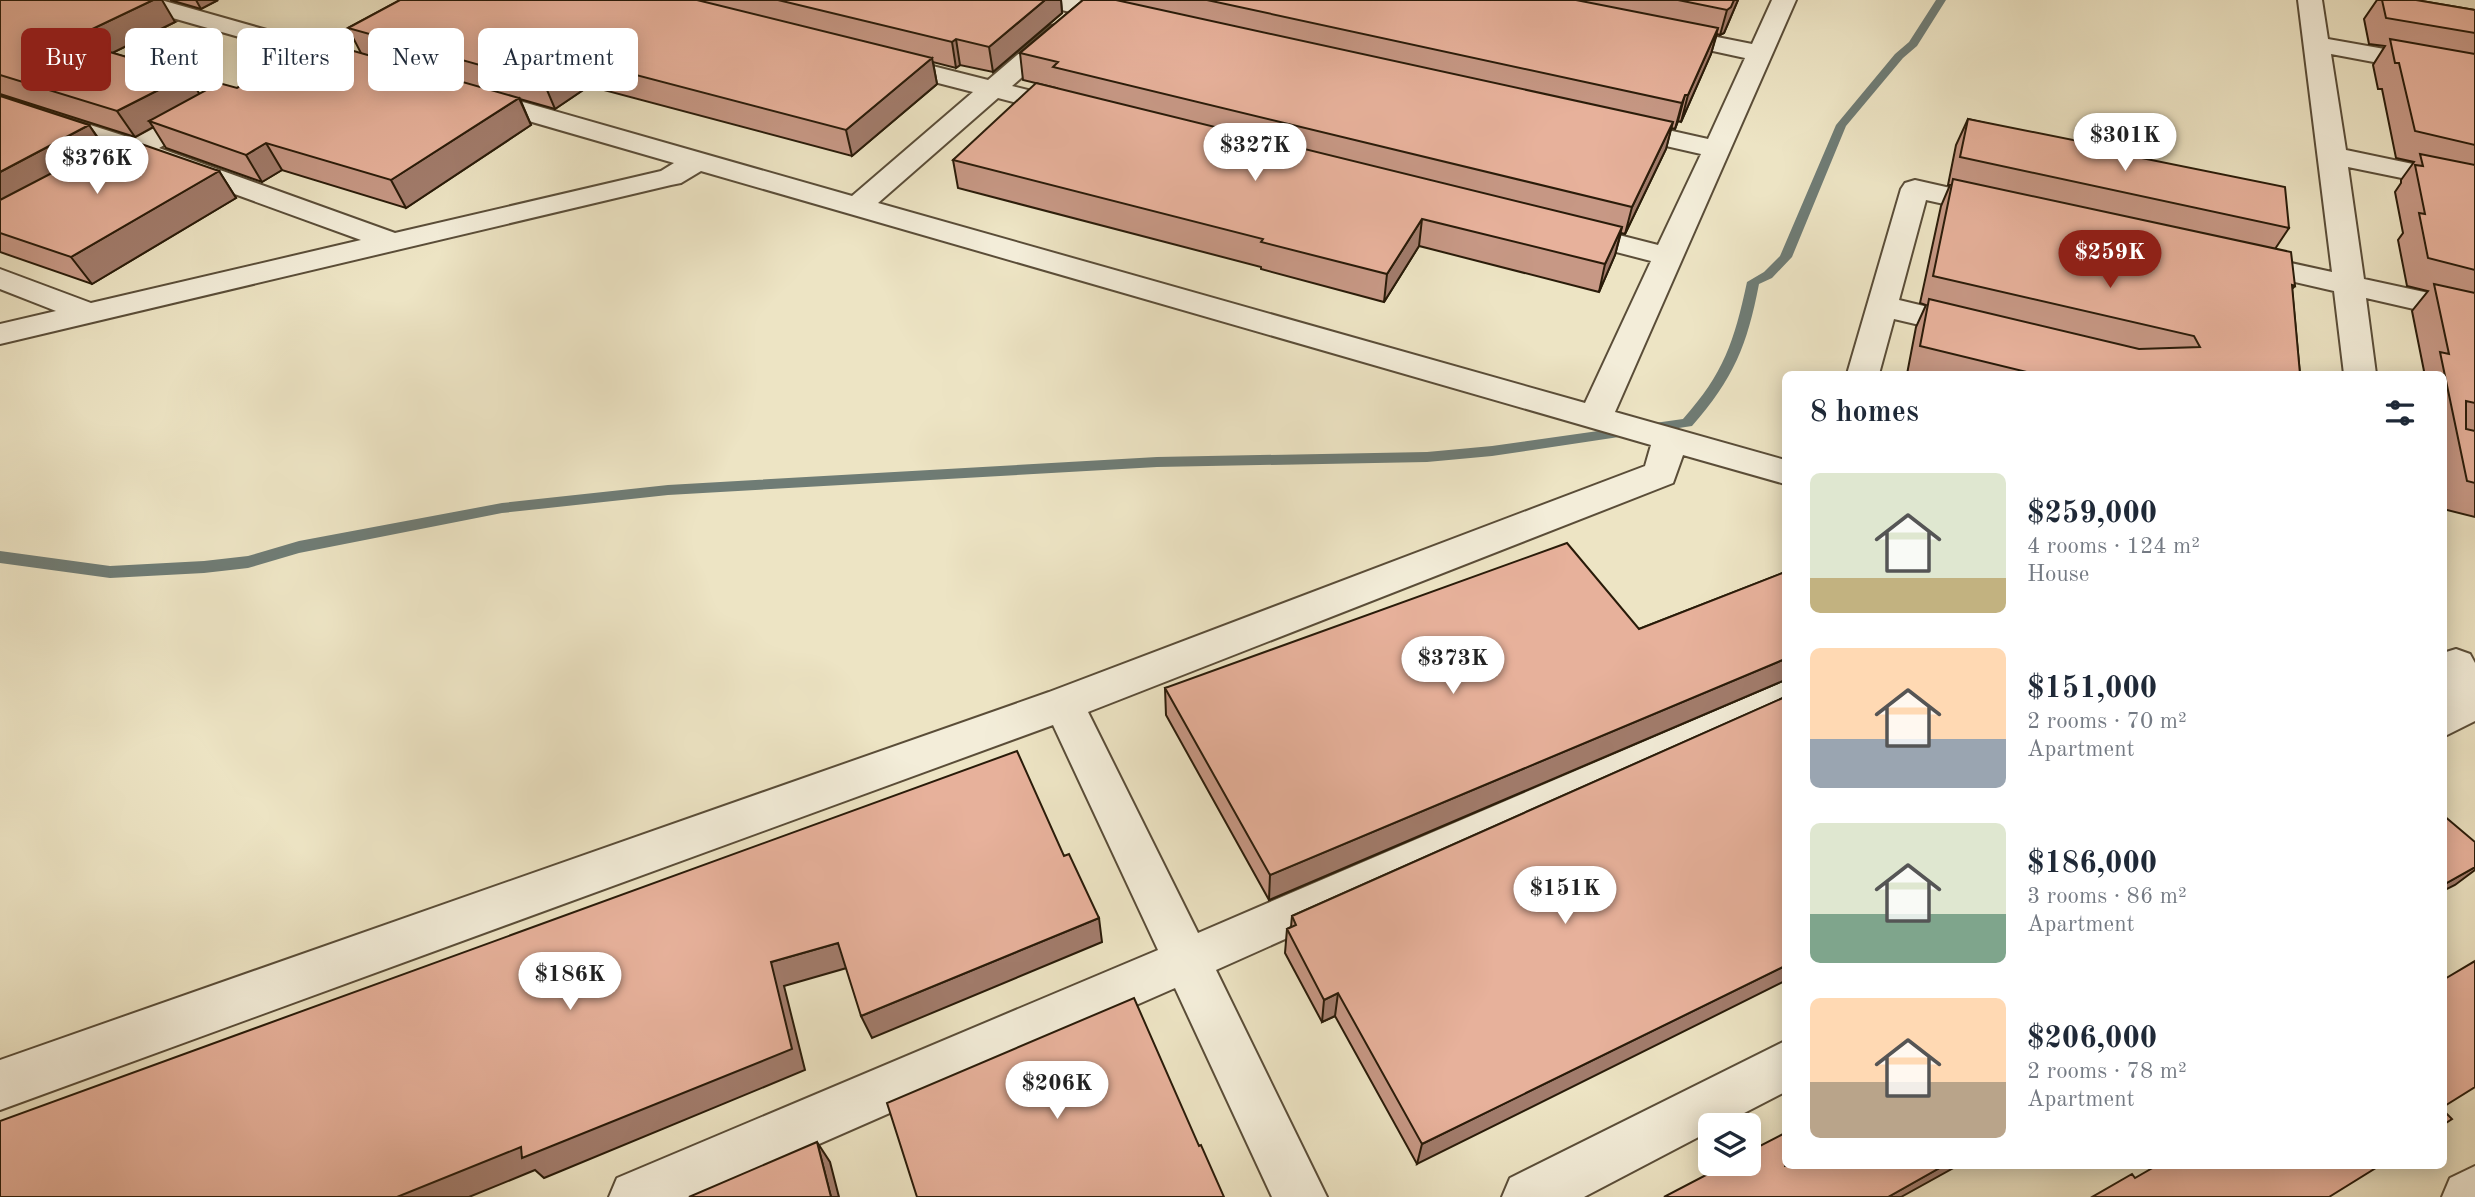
<!DOCTYPE html>
<meta charset="utf-8">
<style>
body{margin:0;font-family:"Old Standard TT",serif;background:#f2f2f3;color:#1f2937;height:100vh;display:flex;flex-direction:column;font-size:26px;white-space:nowrap}
*{box-sizing:border-box;margin:0}
p{font-size:23px;color:#747a83}
.icon{flex:none;width:38px;height:38px;fill:none;stroke:currentColor;stroke-width:2;stroke-linecap:round;stroke-linejoin:round}
.map{position:relative;flex:1;overflow:hidden}
.panel{position:absolute;left:1782px;top:371px;width:665px;height:798px;display:flex;flex-direction:column;background:#fff;border-radius:10px;box-shadow:0 4px 18px #0003}
.panel>*{flex:none}
.hud{position:absolute;left:21px;top:28px;width:665px;height:63px;display:flex;gap:14px}
.fabs{position:absolute;left:1698px;top:1113px;display:grid;gap:14px}
.fabs a{display:grid;place-items:center;width:63px;height:63px;border-radius:10px;background:#fff;box-shadow:0 4px 18px #0003;font-size:35px}
.price{position:absolute;translate:-50% -60px;padding:0 16px;border-radius:24px;background:#fff;color:#222;font-size:23px;line-height:46px;filter:drop-shadow(0 2px 4px #0008)}
.price::after{content:'';position:absolute;left:50%;top:42px;width:21px;height:16px;margin-left:-10px;background:inherit;clip-path:polygon(0 0,100% 0,50% 100%)}
.price.on{background:#8f2418;color:#fff}
ul{padding:0;list-style:none}
li{display:flex;align-items:center;gap:21px;height:175px;padding:0 28px}
li span{display:grid;place-items:center;flex:none;width:196px;height:140px;border-radius:10px;color:#555}
li>.icon{margin-inline-start:auto}
span .icon{width:84px;height:84px;fill:#fffc;stroke-width:1}
li b{font-size:30px}
h2{display:flex;justify-content:space-between;align-items:center;height:84px;padding:0 28px;font-size:30px}
.tag{padding:0 24px;border-radius:10px;background:#fff;box-shadow:0 4px 18px #0003;font-size:24px;line-height:63px}
.tag.on{background:#8f2418;color:#fff}
.map>svg:first-child{display:block}
.lines{fill:none;stroke-linecap:round;stroke-linejoin:round}
.stream{fill:#6f7c75;fill-rule:evenodd}
.minor-casing{stroke:#5a4d38;stroke-width:4}
.minor{fill:#f3edd9;fill-rule:evenodd}
.wall{fill:#c79885;stroke:#291b09;stroke-width:2}
.shaded-wall{fill:#a27c6c;stroke:#291b09;stroke-width:2}
.building{fill:#e7b19b;stroke:#291b09;stroke-width:2}
</style>
<div class="map">
<svg width="2475" height="1197" viewBox="0 0 2475 1197">
<rect width="100%" height="100%" fill="#ede4c4"/>
<filter id="stains"><feTurbulence type="fractalNoise" baseFrequency=".00286" numOctaves="4"/><feColorMatrix values="0 0 0 0 .2 0 0 0 0 .09 0 0 0 0 .02 0 0 0 .5 -.17"/></filter>
<radialGradient id="worn" r=".72"><stop offset=".6" stop-color="#630" stop-opacity="0"/><stop offset="1" stop-color="#630" stop-opacity=".3"/></radialGradient>
<g class="lines">
<path class="stream" d="M 1936,0 L 1946,0 L 1917,46 L 1903,58 L 1846,126 L 1792,257 L 1772,278 L 1759,284 C 1747,346 1734,378 1692,426 L 1492,456 L 1427,462 L 1157,467 L 668,495 L 502,513 L 299,553 L 248,568 L 204,573 L 110,578 L 0,563 L 0,551 L 110,566 L 204,561 L 248,556 L 299,541 L 502,503 L 668,485 L 1157,457 L 1427,452 L 1492,446 L 1683,419 C 1724,373 1734,342 1747,282 L 1764,272 L 1780,256 L 1836,125 L 1895,54 L 1909,42 Z"/>
<defs>
<path id="minor" d="M 123,0 L 161,0 L 369,59 L 373,64 L 369,69 L 360,72 L 351,69 L 127,5 Z
M 1036,0 L 1079,0 L 1135,13 L 1138,18 L 1135,23 L 1126,25 L 1040,5 Z
M 1772,0 L 1796,0 L 1615,412 L 1785,460 L 1785,484 L 1683,455 L 1673,483 L 1088,712 L 1198,933 L 1785,681 L 1785,715 L 1216,970 L 1327,1197 L 1272,1197 L 1175,988 L 698,1197 L 609,1197 L 617,1178 L 1158,950 L 1053,725 L 0,1110 L 0,1060 L 1049,692 L 1645,466 L 1651,445 L 701,171 L 681,183 L 671,185 L 0,344 L 0,324 L 56,311 L 0,289 L 0,269 L 91,303 L 361,240 L 138,159 C 123,168 108,179 90,175 L 86,169 L 90,163 L 113,150 L 0,113 L 0,96 L 134,139 L 195,106 L 204,104 L 213,106 L 217,112 L 213,118 L 159,148 L 395,233 L 661,171 L 674,163 L 466,103 L 462,97 L 466,91 L 475,89 L 484,91 L 852,196 L 973,92 L 876,67 L 872,62 L 876,57 L 885,54 L 988,80 L 1051,26 L 1060,24 L 1069,26 L 1072,31 L 1069,36 L 1012,86 L 1080,103 L 1084,109 L 1080,115 L 1071,117 L 998,98 L 878,203 L 1585,403 L 1651,261 L 1558,237 L 1553,231 L 1558,225 L 1568,222 L 1658,245 L 1701,154 L 1609,133 L 1606,127 L 1609,121 L 1619,119 L 1708,139 L 1745,58 L 1653,38 L 1650,33 L 1653,28 L 1662,26 L 1752,44 Z
M 2298,0 L 2322,0 L 2328,39 L 2475,65 L 2475,81 L 2331,54 L 2346,150 L 2475,177 L 2475,193 L 2348,167 L 2364,279 L 2475,303 L 2475,323 L 2366,298 L 2376,374 L 2344,374 L 2334,291 L 2230,267 L 2226,261 L 2230,255 L 2241,252 L 2332,272 Z
M 1915,180 L 2008,201 L 2012,207 L 2008,213 L 1998,216 L 1926,200 L 1899,300 L 1982,320 L 1987,327 L 1982,334 L 1971,337 L 1894,319 L 1879,374 L 1847,374 L 1901,189 L 1905,183 Z
M 2456,649 L 2470,654 L 2475,663 L 2475,721 L 2443,737 L 2443,653 Z
M 1785,1041 L 1785,1092 L 1721,1125 L 1710,1125 L 1710,1131 L 1584,1197 L 1502,1197 L 1510,1178 Z
M 2475,1166 L 2475,1197 L 2442,1197 L 2450,1178 Z"/>
</defs>
<use href="#minor" class="minor-casing"/>
<use href="#minor" class="minor"/>
</g>
<path class="wall" d="M 0,0 L 175,22 L 112,53 L 188,75 L 199,94 L 237,88 L 361,53 L 348,28 L 400,0 L 1061,0 L 1062,13 L 993,72 L 960,65 L 956,68 L 933,62 L 937,84 L 852,156 L 589,86 L 555,109 L 520,99 L 531,125 L 406,208 L 282,170 L 262,182 L 166,148 L 153,127 L 135,137 L 0,94 Z
M 170,0 L 218,0 L 201,9 Z
M 1083,0 L 1738,0 L 1724,33 L 1720,35 L 1717,34 L 1711,54 L 1681,122 L 1678,121 L 1675,129 L 1671,128 L 1666,149 L 1625,234 L 1621,233 L 1615,255 L 1599,292 L 1419,246 L 1384,302 L 1261,269 L 1261,267 L 958,188 L 953,160 L 1056,88 L 1023,80 L 1020,53 Z
M 2377,0 L 2416,0 L 2475,10 L 2475,517 L 2443,509 L 2443,374 L 2421,374 L 2424,371 L 2412,311 L 2428,291 L 2407,286 L 2398,240 L 2403,233 L 2395,192 L 2401,183 L 2401,180 L 2414,162 L 2396,158 L 2382,89 L 2378,89 L 2373,65 L 2385,46 L 2369,44 L 2364,19 Z
M 0,96 L 89,125 L 104,146 L 219,171 L 236,198 L 92,284 L 0,252 Z
M 1968,119 L 2097,149 L 2289,228 L 2275,249 L 2295,286 L 2292,289 L 2300,374 L 1907,374 L 1916,327 L 1926,305 L 1920,303 L 1941,206 L 1950,185 L 1948,185 L 1956,145 Z
M 1785,572 L 1785,680 L 1269,900 L 1166,715 L 1165,688 L 1639,629 Z
M 1785,697 L 1417,1164 L 1335,1016 L 1322,1022 L 1285,953 L 1287,929 L 1291,927 L 1292,916 Z"/>
<path class="shaded-wall" d="M 153,0 L 162,0 L 175,22 L 86,66 L 69,40 Z
M 196,0 L 218,0 L 201,9 Z
M 1045,0 L 1061,0 L 1062,13 L 993,72 L 989,47 Z
M 1734,0 L 1738,0 L 1724,33 L 1720,35 L 1727,10 Z
M 1718,28 L 1711,54 L 1681,122 L 1688,95 Z
M 956,39 L 960,65 L 956,68 L 952,42 Z
M 932,58 L 937,84 L 852,156 L 846,130 Z
M 579,60 L 589,86 L 555,109 L 544,83 Z
M 188,75 L 203,100 L 149,121 L 153,127 L 135,137 L 117,111 Z
M 1685,95 L 1678,121 L 1675,129 L 1682,103 Z
M 519,98 L 531,125 L 406,208 L 391,180 Z
M 1673,122 L 1666,149 L 1625,234 L 1632,207 Z
M 89,125 L 107,152 L 0,209 L 0,172 Z
M 266,143 L 282,170 L 262,182 L 246,155 Z
M 219,171 L 236,198 L 92,284 L 71,257 Z
M 1422,219 L 1419,246 L 1384,302 L 1387,274 Z
M 1622,227 L 1615,255 L 1599,292 L 1605,264 Z
M 1785,659 L 1785,680 L 1269,900 L 1270,875 Z
M 2475,867 L 2475,870 L 2455,885 L 2443,891 L 2443,885 Z
M 1099,918 L 1102,942 L 872,1038 L 861,1016 Z
M 838,943 L 850,967 L 784,986 L 805,1070 L 544,1178 L 535,1170 L 469,1197 L 397,1197 L 771,962 Z
M 1785,966 L 1785,981 L 1417,1164 L 1422,1144 Z
M 1338,993 L 1335,1016 L 1322,1022 L 1324,1000 Z
M 817,1142 L 830,1162 L 839,1197 L 831,1197 Z
M 1943,1166 L 1957,1166 L 1901,1197 L 1888,1197 Z"/>
<path class="building" d="M 0,0 L 153,0 L 69,40 L 188,75 L 117,111 L 0,75 Z
M 400,0 L 697,0 L 932,58 L 846,130 L 579,60 L 544,83 L 348,28 Z
M 778,0 L 1045,0 L 989,47 L 956,39 L 952,42 Z
M 1083,0 L 1116,0 L 1673,122 L 1632,207 L 1053,67 L 1058,62 L 1020,53 Z
M 1207,0 L 1576,0 L 1718,28 L 1688,95 L 1685,95 L 1682,103 Z
M 1678,0 L 1734,0 L 1731,7 L 1727,10 Z
M 2382,0 L 2416,0 L 2475,10 L 2475,33 L 2386,18 Z
M 2390,39 L 2475,54 L 2475,145 L 2415,131 L 2399,63 L 2395,63 Z
M 322,42 L 519,98 L 391,180 L 266,143 L 246,155 L 149,121 L 219,83 L 237,88 Z
M 1036,83 L 1622,227 L 1605,264 L 1422,219 L 1387,274 L 1261,242 L 1263,239 L 953,160 Z
M 0,96 L 89,125 L 0,172 Z
M 1968,119 L 2098,145 L 2097,149 L 2285,187 L 2289,228 L 1960,157 Z
M 121,137 L 219,171 L 71,257 L 0,233 L 0,200 Z
M 2420,154 L 2475,165 L 2475,270 L 2428,258 L 2419,213 L 2425,214 L 2415,165 L 2423,166 Z
M 1953,179 L 2291,252 L 2295,286 L 2292,285 L 2300,374 L 2035,374 L 1920,346 L 1929,299 L 2139,349 L 2200,347 L 2194,336 L 1933,276 Z
M 2434,284 L 2475,293 L 2475,403 L 2466,401 L 2466,429 L 2475,431 L 2475,483 L 2467,481 L 2440,352 L 2449,354 Z
M 1567,543 L 1639,629 L 1785,572 L 1785,659 L 1270,875 L 1165,688 Z
M 1785,697 L 1785,966 L 1422,1144 L 1338,993 L 1324,1000 L 1287,929 L 1296,925 L 1292,916 Z
M 1017,751 L 1064,856 L 1069,854 L 1099,918 L 861,1016 L 838,943 L 771,962 L 792,1049 L 522,1158 L 521,1147 L 397,1197 L 0,1197 L 0,1121 Z
M 2443,815 L 2475,842 L 2475,867 L 2443,885 Z
M 2475,961 L 2475,1087 L 2443,1107 L 2443,980 Z
M 1134,998 L 1199,1146 L 1201,1145 L 1224,1197 L 917,1197 L 887,1103 Z
M 2443,1110 L 2452,1119 L 2443,1125 Z
M 1785,1133 L 1785,1166 L 1943,1166 L 1888,1197 L 1664,1197 L 1727,1164 L 1748,1164 L 1748,1152 Z
M 817,1142 L 831,1197 L 689,1197 Z
M 2156,1166 L 2379,1166 L 2329,1197 L 2092,1197 L 2132,1174 L 2135,1178 Z"/>
<rect width="100%" height="100%" filter="url(#stains)"/>
<rect width="100%" height="100%" fill="url(#worn)"/>
</svg>
<div class="fabs">
<a><svg class="icon" aria-label="layers" viewBox="0 0 24 24"><path d="M12 4l9 5-9 5-9-5zM3 14l9 5 9-5"/></svg></a>
</div>
<b class="price" style="left:2125px;top:173px">$301K</b>
<b class="price" style="left:1255px;top:183px">$327K</b>
<b class="price" style="left:97px;top:196px">$376K</b>
<b class="price on" style="left:2110px;top:290px">$259K</b>
<b class="price" style="left:1453px;top:696px">$373K</b>
<b class="price" style="left:1565px;top:926px">$151K</b>
<b class="price" style="left:570px;top:1012px">$186K</b>
<b class="price" style="left:1057px;top:1121px">$206K</b>
<div class="hud">
<a class="tag on">Buy</a>
<a class="tag">Rent</a>
<a class="tag">Filters</a>
<a class="tag">New</a>
<a class="tag">Apartment</a>
</div>
<section class="panel">
<h2>8 homes<svg class="icon" aria-label="filters" viewBox="0 0 24 24"><path d="M4 7h16M4 17h16"/><circle cx="9" cy="7" r="2"/><circle cx="15" cy="17" r="2"/></svg></h2>
<ul>
<li><span style="background:linear-gradient(#dfe7d0 75%,#c2b280 0)"><svg class="icon" aria-label="home" viewBox="0 0 24 24"><path d="M3 11l9-7 9 7M6 9v11h12V9"/></svg></span><div><b>$259,000</b><p>4 rooms · 124 m²</p><p>House</p></div></li>
<li><span style="background:linear-gradient(#ffd9b3 65%,#9aa5b1 0)"><svg class="icon" aria-label="home" viewBox="0 0 24 24"><path d="M3 11l9-7 9 7M6 9v11h12V9"/></svg></span><div><b>$151,000</b><p>2 rooms · 70 m²</p><p>Apartment</p></div></li>
<li><span style="background:linear-gradient(#dfe7d0 65%,#7fa58c 0)"><svg class="icon" aria-label="home" viewBox="0 0 24 24"><path d="M3 11l9-7 9 7M6 9v11h12V9"/></svg></span><div><b>$186,000</b><p>3 rooms · 86 m²</p><p>Apartment</p></div></li>
<li><span style="background:linear-gradient(#ffd9b3 60%,#b9a48a 0)"><svg class="icon" aria-label="home" viewBox="0 0 24 24"><path d="M3 11l9-7 9 7M6 9v11h12V9"/></svg></span><div><b>$206,000</b><p>2 rooms · 78 m²</p><p>Apartment</p></div></li>
</ul>
</section>
</div>
